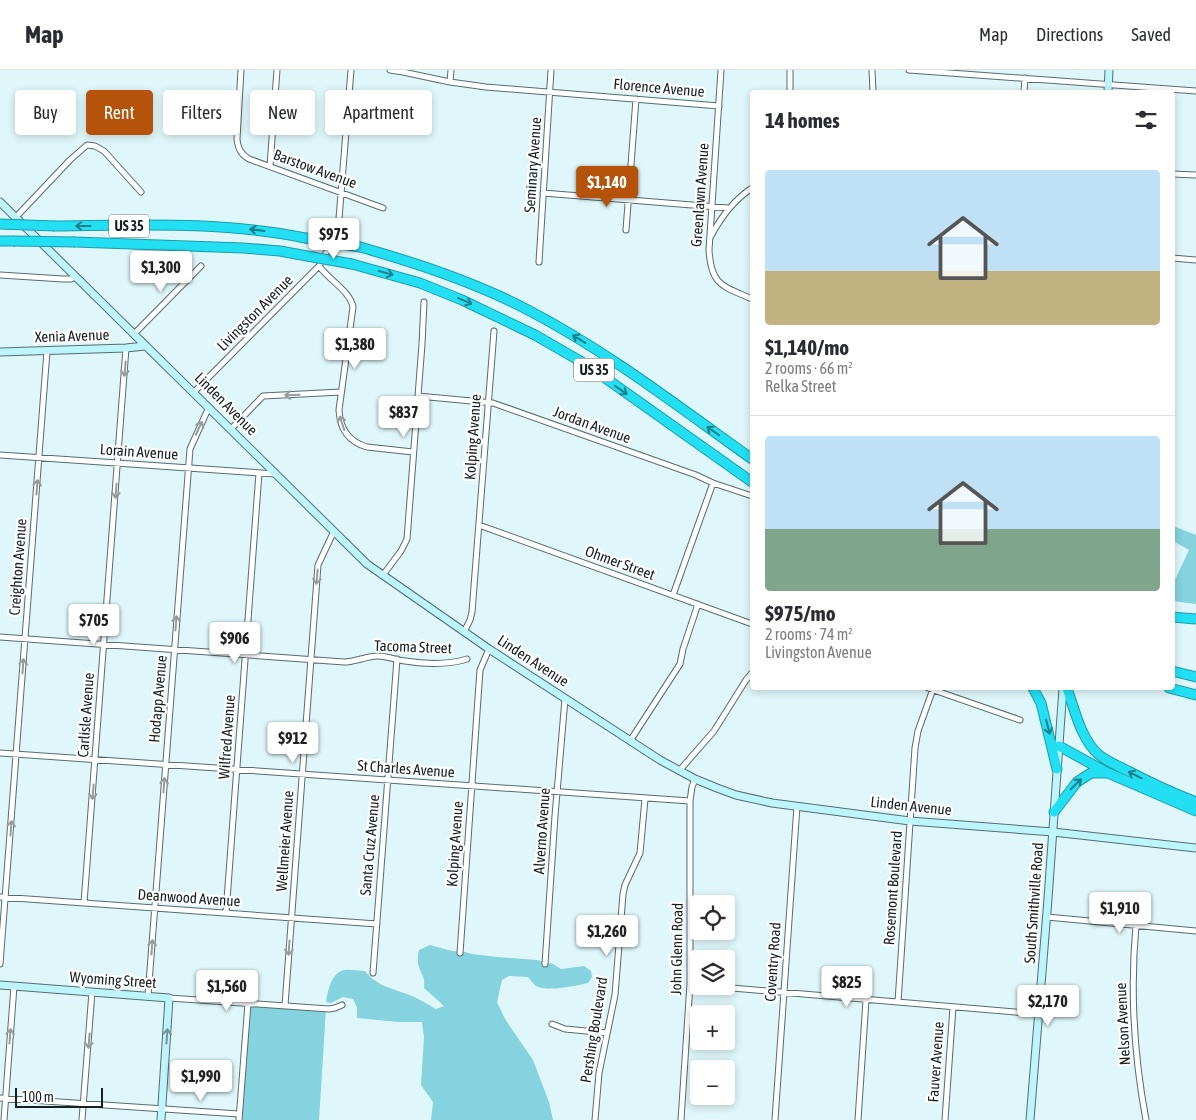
<!DOCTYPE html>
<meta charset="utf-8">
<style>
body{margin:0;font-family:"Asap Condensed",sans-serif;background:#f7f7f7;color:#2b2b33;height:100vh;display:flex;flex-direction:column;font-size:19px;white-space:nowrap}
*{box-sizing:border-box;margin:0}
p{font-size:16px;color:#7c7c81}
.icon{flex:none;width:28px;height:28px;fill:none;stroke:currentColor;stroke-width:2;stroke-linecap:round;stroke-linejoin:round}
.map{position:relative;flex:1;overflow:hidden}
.side{position:absolute;left:750px;top:20px;width:425px;height:600px;display:flex;flex-direction:column;background:#fff;border-radius:5px;box-shadow:0 2px 8px #0003}
.side>*{flex:none}
.banner{position:absolute;left:15px;top:20px;width:475px;height:45px;display:flex;gap:10px}
.buttons{position:absolute;left:690px;top:825px;display:grid;gap:10px}
.buttons a{display:grid;place-items:center;width:45px;height:45px;border-radius:5px;background:#fff;box-shadow:0 2px 8px #0003;font-size:25px}
.scale{position:absolute;left:15px;bottom:12px;width:88px;box-sizing:border-box;padding-left:5px;border:2px solid #172021;border-top:0;font-size:14px;line-height:18px;white-space:nowrap;color:#172021;-webkit-text-stroke:4px #fff;paint-order:stroke}
.price{position:absolute;translate:-50% -42px;padding:0 11px;border-radius:5px;background:#fff;color:#222;font-size:16px;line-height:32px;filter:drop-shadow(0 1px 2px #0008)}
.price::after{content:'';position:absolute;left:50%;top:30px;width:15px;height:11px;margin-left:-8px;background:inherit;clip-path:polygon(0 0,100% 0,50% 100%)}
.price.on{background:#b45309;color:#fff}
ul{padding:0;list-style:none}
li{display:grid;align-content:center;gap:10px;height:265px;padding:0 15px}
li+li{border-top:1px solid #e1e1e2}
li span{display:grid;place-items:center;height:155px;border-radius:5px;color:#555}
li>.icon{margin-inline-start:auto}
span .icon{width:90px;height:90px;fill:#fffc;stroke-width:1}
li b{font-size:21px}
h2{display:flex;justify-content:space-between;align-items:center;height:60px;padding:0 15px;font-size:21px}
.chip{padding:0 18px;border-radius:5px;background:#fff;box-shadow:0 2px 8px #0003;font-size:18px;line-height:45px}
.chip.on{background:#b45309;color:#fff}
header{display:flex;align-items:center;gap:30px;box-sizing:border-box;height:70px;padding:0 25px;background:#fff;border-bottom:1px solid #e1e1e2}
header strong{font-size:24px}
nav{display:flex;gap:28px;margin-inline-start:auto;font-size:18px}
.map>svg:first-child{display:block}
.green{fill:#84d3df}
.lines{fill:none;stroke-linecap:round;stroke-linejoin:round}
.street-casing{stroke:#576c6f;stroke-width:7}
.secondary-casing{stroke:#576c6f;stroke-width:9}
.highway-casing{stroke:#1e9caa;stroke-width:11}
.street{stroke:#fff;stroke-width:5}
.secondary{stroke:#bdf5fc;stroke-width:7}
.highway{stroke:#22dff4;stroke-width:9}
.highway-bridge-casing{stroke:#1e9caa;stroke-width:11;stroke-linecap:butt}
.highway-bridge{stroke:#22dff4;stroke-width:9}
.oneway{stroke:#1c808a}
.oneway2{stroke:#979b9b}
.oneway3{stroke:#729599}
.labels{text-anchor:middle;stroke-width:4.5;stroke-linejoin:round;paint-order:stroke}
.shield{fill:#fff;stroke:#5d6364;stroke-width:1}
.shield-label{font-size:14px;font-weight:bold;fill:#172021}
.street-label{font-size:15px;fill:#172021;stroke:#fff}
</style>
<header>
<strong>Map</strong>
<nav><a>Map</a><a>Directions</a><a>Saved</a></nav>
</header>
<div class="map">
<svg width="1196" height="1050" viewBox="0 0 1196 1050">
<rect width="100%" height="100%" fill="#dff7fa"/>
<path class="green" d="M 1173,456 L 1196,465 L 1196,534 L 1173,531 L 1173,514 L 1189,480 L 1173,471 Z
M 430,875 L 452,881 L 465,882 L 472,884 L 497,887 L 537,890 L 553,894 L 561,899 L 584,896 L 591,901 L 592,907 L 588,913 C 575,916 548,922 536,916 C 533,914 530,909 528,907 L 509,906 L 502,910 L 497,932 L 505,949 L 533,990 L 549,1032 L 553,1050 L 431,1050 L 433,1032 L 421,1015 L 424,967 L 422,952 L 398,952 L 357,948 L 357,937 L 353,929 L 343,927 L 331,933 L 326,932 C 328,921 331,903 344,900 C 351,899 359,901 365,901 C 377,916 391,918 407,924 C 418,928 427,934 436,939 L 444,936 L 424,918 C 425,904 422,908 419,897 C 417,892 418,885 419,880 Z
M 248,933 L 326,939 L 319,1050 L 239,1050 Z"/>
<g class="lines">
<defs>
<path id="street" d="M 241,0 L 237,69 C 238,79 241,84 249,89 L 383,138
M 390,0 L 403,2 L 450,12 L 486,17 L 719,36
M 721,0 L 709,180 C 711,216 723,216 752,229
M 790,0 L 790,22
M 872,0 L 873,22
M 909,0 L 1196,21
M 450,12 L 451,0
M 1024,22 L 1025,8
M 270,96 L 277,0
M 1172,104 L 1196,105
M 543,123 L 729,138
M 16,147 L 70,90 L 87,75 L 95,76 L 104,81 L 141,122
M 626,160 L 636,29
M 711,166 C 721,147 734,130 752,118
M 1172,188 L 1196,190
M 539,192 L 551,0
M 319,196 C 329,210 350,221 353,237 L 339,340 C 340,359 349,372 367,377 L 413,382
M 0,205 L 63,209 L 71,209 L 76,207
M 134,264 L 201,196
M 194,322 L 319,196 L 338,161 L 351,0
M 418,326 L 493,333 L 696,405 L 713,413 L 752,426
M 231,359 L 263,326 L 341,322
M 0,385 L 276,404
M 479,455 L 752,554
M 383,505 L 401,481 L 407,469 L 422,274 L 424,232
M 673,525 L 713,413
M 464,562 L 470,550 L 472,542 L 494,261
M 0,567 L 344,592 C 356,592 366,586 378,586 C 387,586 396,590 405,591 C 424,594 448,595 467,589
M 928,618 L 1020,650
M 630,671 L 680,594 L 683,579 L 698,534
M 0,683 L 690,731
M 679,701 L 714,661 L 746,610 L 752,603
M 0,827 L 377,854
M 84,833 L 126,278
M 226,843 L 259,403
M 1047,847 L 1196,861
M 1136,855 C 1130,921 1134,986 1146,1050
M 460,883 L 480,600 L 489,579
M 0,894 L 47,281
M 545,894 L 555,746 L 565,629
M 373,903 L 397,589
M 690,914 L 699,915
M 709,916 L 1038,944
M 148,926 L 190,379 L 209,337
M 169,928 L 329,939 L 335,938 L 342,935
M 898,932 L 915,678 L 918,661 L 933,619
M 285,935 L 318,495 L 334,461
M 552,954 L 565,959 L 607,963
M 0,1028 L 239,1044
M 4,1050 L 14,916
M 82,1050 L 92,922
M 239,1050 L 248,933
M 595,1050 L 599,1003 L 615,925 L 623,824 L 625,815 L 640,783 L 645,729
M 681,1050 L 690,914 L 690,731 L 692,717 L 695,709
M 775,1050 L 797,736
M 858,1050 L 866,930
M 945,1050 L 953,937"/>
<path id="secondary" d="M 1108,22 L 1109,0
M 0,132 L 367,494 L 489,579 L 660,690 L 695,709 L 717,718 L 736,725 L 772,733 L 910,751 L 1053,762 L 1196,778
M 0,282 L 126,278 L 145,276
M 0,915 L 169,928 L 161,1050
M 1030,1050 L 1048,829 L 1063,618"/>
<path id="highway" d="M 55,156 C 139,155 223,151 305,168
M 0,171 L 13,171
M 75,172 L 243,178 L 280,181 L 296,184
M 360,177 C 417,193 475,212 528,240 C 607,281 679,337 752,389
M 352,194 L 420,213 L 462,230 L 535,265 L 587,295 L 752,412
M 1172,547 L 1196,549
M 1172,601 L 1196,607
M 1033,618 L 1041,633 L 1057,699
M 1067,618 C 1074,638 1081,669 1098,684 C 1106,691 1119,696 1128,701 C 1151,713 1172,723 1196,732
M 1169,618 L 1196,625
M 1059,676 L 1108,703 L 1196,741
M 1054,742 L 1077,712 L 1091,703 L 1107,703"/>
</defs>
<use href="#street" class="street-casing"/>
<use href="#secondary" class="secondary-casing"/>
<use href="#highway" class="highway-casing"/>
<use href="#street" class="street"/>
<use href="#secondary" class="secondary"/>
<use href="#highway" class="highway"/>
<defs>
<path id="highway-bridge" d="M 0,154 L 55,156
M 305,168 L 360,177
M 13,171 L 75,172
M 296,184 L 352,194"/>
</defs>
<use href="#highway-bridge" class="highway-bridge-casing"/>
<use href="#highway-bridge" class="highway-bridge"/>
</g>
<defs><path id="oneway-shaft" d="M-6 0H5M1.5-3L5.5 0L1.5 3" fill="none" stroke-width="1.6" stroke-linecap="round" stroke-linejoin="round" transform="scale(1.25)"/></defs>
<g class="oneway">
<use href="#oneway-shaft" transform="translate(83 156) rotate(180)"/>
<use href="#oneway-shaft" transform="translate(257 160) rotate(-173)"/>
<use href="#oneway-shaft" transform="translate(386 203) rotate(15)"/>
<use href="#oneway-shaft" transform="translate(465 231) rotate(23)"/>
<use href="#oneway-shaft" transform="translate(579 269) rotate(-149)"/>
<use href="#oneway-shaft" transform="translate(621 320) rotate(35)"/>
<use href="#oneway-shaft" transform="translate(713 361) rotate(-145)"/>
<use href="#oneway-shaft" transform="translate(1048 657) rotate(75)"/>
<use href="#oneway-shaft" transform="translate(1135 705) rotate(-153)"/>
<use href="#oneway-shaft" transform="translate(1076 714) rotate(-44)"/>
</g>
<g class="oneway2">
<use href="#oneway-shaft" transform="translate(125 299) rotate(95)"/>
<use href="#oneway-shaft" transform="translate(292 325) rotate(178)"/>
<use href="#oneway-shaft" transform="translate(342 353) rotate(-108)"/>
<use href="#oneway-shaft" transform="translate(199 358) rotate(-65)"/>
<use href="#oneway-shaft" transform="translate(37 417) rotate(-86)"/>
<use href="#oneway-shaft" transform="translate(116 421) rotate(94)"/>
<use href="#oneway-shaft" transform="translate(317 507) rotate(95)"/>
<use href="#oneway-shaft" transform="translate(176 553) rotate(-86)"/>
<use href="#oneway-shaft" transform="translate(23 596) rotate(-86)"/>
<use href="#oneway-shaft" transform="translate(164 715) rotate(-86)"/>
<use href="#oneway-shaft" transform="translate(93 722) rotate(95)"/>
<use href="#oneway-shaft" transform="translate(11 758) rotate(-86)"/>
<use href="#oneway-shaft" transform="translate(152 877) rotate(-86)"/>
<use href="#oneway-shaft" transform="translate(289 878) rotate(94)"/>
<use href="#oneway-shaft" transform="translate(10 966) rotate(-86)"/>
<use href="#oneway-shaft" transform="translate(89 971) rotate(95)"/>
</g>
<use class="oneway3" href="#oneway-shaft" transform="translate(167 966) rotate(-86)"/>
<g class="labels">
<g class="shield">
<rect x="109" y="144.5" width="40" height="23" rx="4"/>
<rect x="574" y="288.5" width="40" height="23" rx="4"/>
</g>
<g class="shield-label">
<text x="129" y="161">US 35</text>
<text x="594" y="305">US 35</text>
</g>
<g class="street-label">
<text transform="translate(659 18) rotate(5)" y="5">Florence Avenue</text>
<text transform="translate(533 95) rotate(-86)" y="5">Seminary Avenue</text>
<text transform="translate(315 99) rotate(20)" y="5">Barstow Avenue</text>
<text transform="translate(700 125) rotate(-86)" y="5">Greenlawn Avenue</text>
<text transform="translate(255 243) rotate(-45)" y="5">Livingston Avenue</text>
<text transform="translate(72 266) rotate(-2)" y="5">Xenia Avenue</text>
<text transform="translate(226 334) rotate(45)" y="5">Linden Avenue</text>
<text transform="translate(592 355) rotate(20)" y="5">Jordan Avenue</text>
<text transform="translate(473 367) rotate(-86)" y="5">Kolping Avenue</text>
<text transform="translate(139 382) rotate(4)" y="5">Lorain Avenue</text>
<text transform="translate(620 493) rotate(20)" y="5">Ohmer Street</text>
<text transform="translate(18 497) rotate(-86)" y="5">Creighton Avenue</text>
<text transform="translate(413 577) rotate(2)" y="5">Tacoma Street</text>
<text transform="translate(533 591) rotate(33)" y="5">Linden Avenue</text>
<text transform="translate(158 629) rotate(-85)" y="5">Hodapp Avenue</text>
<text transform="translate(86 645) rotate(-86)" y="5">Carlisle Avenue</text>
<text transform="translate(227 667) rotate(-86)" y="5">Wilfred Avenue</text>
<text transform="translate(406 699) rotate(4)" y="5">St Charles Avenue</text>
<text transform="translate(911 736) rotate(6)" y="5">Linden Avenue</text>
<text transform="translate(542 761) rotate(-86)" y="5">Alverno Avenue</text>
<text transform="translate(285 771) rotate(-86)" y="5">Wellmeier Avenue</text>
<text transform="translate(455 774) rotate(-86)" y="5">Kolping Avenue</text>
<text transform="translate(370 775) rotate(-85)" y="5">Santa Cruz Avenue</text>
<text transform="translate(893 818) rotate(-86)" y="5">Rosemont Boulevard</text>
<text transform="translate(189 828) rotate(4)" y="5">Deanwood Avenue</text>
<text transform="translate(1034 833) rotate(-86)" y="5">South Smithville Road</text>
<text transform="translate(677 879) rotate(-89)" y="5">John Glenn Road</text>
<text transform="translate(773 892) rotate(-86)" y="5">Coventry Road</text>
<text transform="translate(113 910) rotate(4)" y="5">Wyoming Street</text>
<text transform="translate(1123 954) rotate(-93)" y="5">Nelson Avenue</text>
<text transform="translate(594 960) rotate(-81)" y="5">Pershing Boulevard</text>
<text transform="translate(936 992) rotate(-86)" y="5">Fauver Avenue</text>
</g>
</g>
</svg>
<div class="buttons">
<a><svg class="icon" aria-label="locate" viewBox="0 0 24 24"><circle cx="12" cy="12" r="6"/><path d="M12 2v4M12 18v4M2 12h4M18 12h4"/></svg></a>
<a><svg class="icon" aria-label="layers" viewBox="0 0 24 24"><path d="M12 4l9 5-9 5-9-5zM3 14l9 5 9-5"/></svg></a>
<a>+</a>
<a>−</a>
</div>
<div class="scale">100 m</div>
<b class="price on" style="left:607px;top:138px">$1,140</b>
<b class="price" style="left:334px;top:190px">$975</b>
<b class="price" style="left:161px;top:223px">$1,300</b>
<b class="price" style="left:355px;top:300px">$1,380</b>
<b class="price" style="left:404px;top:368px">$837</b>
<b class="price" style="left:94px;top:576px">$705</b>
<b class="price" style="left:235px;top:594px">$906</b>
<b class="price" style="left:293px;top:694px">$912</b>
<b class="price" style="left:1120px;top:864px">$1,910</b>
<b class="price" style="left:607px;top:887px">$1,260</b>
<b class="price" style="left:847px;top:938px">$825</b>
<b class="price" style="left:227px;top:942px">$1,560</b>
<b class="price" style="left:1048px;top:957px">$2,170</b>
<b class="price" style="left:201px;top:1032px">$1,990</b>
<div class="banner">
<a class="chip">Buy</a>
<a class="chip on">Rent</a>
<a class="chip">Filters</a>
<a class="chip">New</a>
<a class="chip">Apartment</a>
</div>
<section class="side">
<h2>14 homes<svg class="icon" aria-label="filters" viewBox="0 0 24 24"><path d="M4 7h16M4 17h16"/><circle cx="9" cy="7" r="2"/><circle cx="15" cy="17" r="2"/></svg></h2>
<ul>
<li><span style="background:linear-gradient(#bfe0f5 65%,#c2b280 0)"><svg class="icon" aria-label="home" viewBox="0 0 24 24"><path d="M3 11l9-7 9 7M6 9v11h12V9"/></svg></span><div><b>$1,140/mo</b><p>2 rooms · 66 m²</p><p>Relka Street</p></div></li>
<li><span style="background:linear-gradient(#bfe0f5 60%,#7fa58c 0)"><svg class="icon" aria-label="home" viewBox="0 0 24 24"><path d="M3 11l9-7 9 7M6 9v11h12V9"/></svg></span><div><b>$975/mo</b><p>2 rooms · 74 m²</p><p>Livingston Avenue</p></div></li>
</ul>
</section>
</div>
